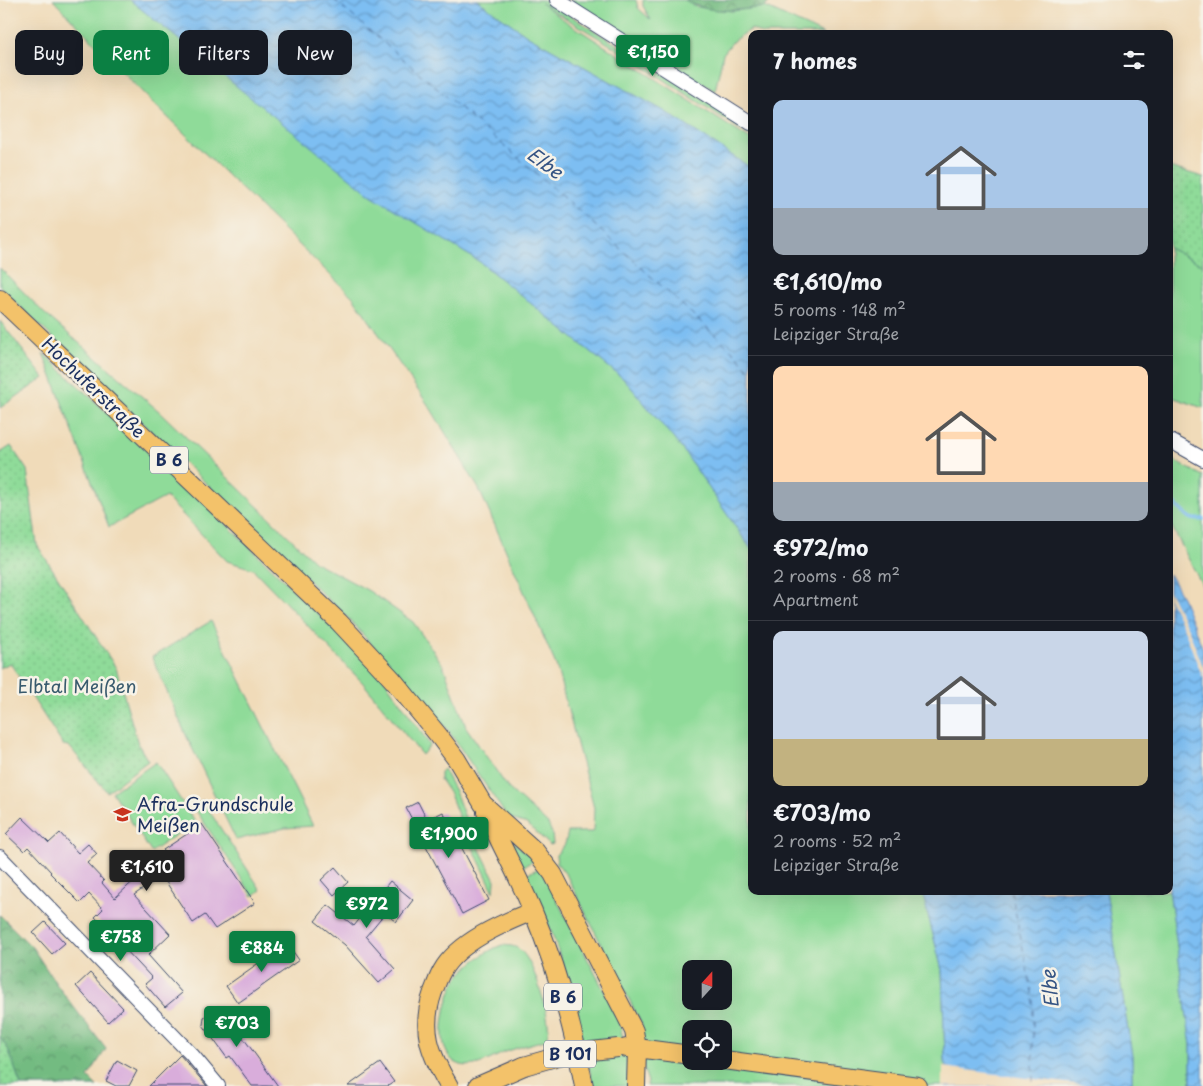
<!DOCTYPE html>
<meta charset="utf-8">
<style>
body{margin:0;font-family:"Playpen Sans",sans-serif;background:#20242c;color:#f1f3f6;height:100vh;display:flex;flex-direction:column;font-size:19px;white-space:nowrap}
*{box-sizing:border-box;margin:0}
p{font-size:16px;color:#9ea1a6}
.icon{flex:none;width:28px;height:28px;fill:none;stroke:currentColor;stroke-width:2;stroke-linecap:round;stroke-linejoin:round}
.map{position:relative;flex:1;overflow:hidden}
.panel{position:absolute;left:748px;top:30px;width:425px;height:865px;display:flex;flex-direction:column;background:#171b24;border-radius:10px;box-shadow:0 5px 20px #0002}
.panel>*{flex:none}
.guide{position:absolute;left:15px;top:30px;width:475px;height:45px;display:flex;gap:10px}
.needle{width:32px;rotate:21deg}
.tools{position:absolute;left:682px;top:960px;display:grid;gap:10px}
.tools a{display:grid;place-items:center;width:50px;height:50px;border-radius:10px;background:#171b24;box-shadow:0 5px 20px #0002;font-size:25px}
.price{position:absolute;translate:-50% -42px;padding:0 11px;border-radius:5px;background:#0b8043;color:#fff;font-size:16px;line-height:32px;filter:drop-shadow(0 1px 2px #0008)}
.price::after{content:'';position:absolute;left:50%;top:30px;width:15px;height:11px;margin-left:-8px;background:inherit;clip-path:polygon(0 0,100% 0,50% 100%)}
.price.selected{background:#222;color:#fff}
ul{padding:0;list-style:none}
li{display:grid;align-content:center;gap:10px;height:265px;padding:0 25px}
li+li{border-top:1px solid #363941}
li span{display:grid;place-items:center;height:155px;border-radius:10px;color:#555}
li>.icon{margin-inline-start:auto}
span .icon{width:90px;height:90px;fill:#fffc;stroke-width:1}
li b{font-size:21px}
h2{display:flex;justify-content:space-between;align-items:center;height:60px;padding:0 25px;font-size:21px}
.tag{padding:0 18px;border-radius:10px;background:#171b24;box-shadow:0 5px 20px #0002;font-size:18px;line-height:45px}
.tag.selected{background:#0b8043;color:#fff}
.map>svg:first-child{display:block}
.green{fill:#8fdb99;stroke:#55857c;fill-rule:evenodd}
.forest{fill:url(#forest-crowns);stroke:#477570}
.garden{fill:url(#garden-dots);stroke:#55857c}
.water{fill:url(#water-waves);stroke:#4c76a8}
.pier{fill:#f0dbb9}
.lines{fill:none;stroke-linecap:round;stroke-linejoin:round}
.stream{stroke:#7dbef2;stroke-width:4}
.ferry{stroke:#345383;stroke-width:1;stroke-dasharray:6 5;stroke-linecap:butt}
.building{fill:#d9addb}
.minor-casing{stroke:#3b496c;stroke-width:16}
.major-casing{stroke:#3b496c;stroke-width:20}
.minor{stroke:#fff;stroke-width:14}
.major{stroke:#f3c26a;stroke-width:18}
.major-bridge-casing{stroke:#3b496c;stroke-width:20;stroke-linecap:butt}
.major-bridge{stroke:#f3c26a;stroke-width:18}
.labels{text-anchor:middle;stroke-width:5;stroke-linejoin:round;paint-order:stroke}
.shield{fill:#f7f3e8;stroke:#5d6a87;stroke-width:1}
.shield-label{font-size:16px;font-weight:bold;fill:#1b2f5e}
.street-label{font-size:18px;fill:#1b2f5e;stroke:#f7f3e8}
.park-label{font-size:18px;fill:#385a6d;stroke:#f7f3e8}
.poi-label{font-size:18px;fill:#1b2f5e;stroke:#f7f3e8;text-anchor:start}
.water-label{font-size:19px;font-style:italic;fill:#345383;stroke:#f7f3e8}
</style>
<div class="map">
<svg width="1203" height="1086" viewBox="0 0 1203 1086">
<defs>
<pattern id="forest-crowns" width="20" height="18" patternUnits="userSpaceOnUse" patternTransform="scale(1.25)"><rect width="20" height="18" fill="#73bb81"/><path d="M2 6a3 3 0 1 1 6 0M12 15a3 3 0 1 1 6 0" fill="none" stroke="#5e986d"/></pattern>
<pattern id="garden-dots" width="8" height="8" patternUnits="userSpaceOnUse" patternTransform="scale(1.25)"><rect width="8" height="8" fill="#8fdb99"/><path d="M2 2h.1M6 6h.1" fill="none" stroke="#7bbc86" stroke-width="1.8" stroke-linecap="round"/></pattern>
<pattern id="water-waves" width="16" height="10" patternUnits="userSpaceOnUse" patternTransform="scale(1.25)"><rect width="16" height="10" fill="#7dbef2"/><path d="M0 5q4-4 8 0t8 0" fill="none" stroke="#669bc7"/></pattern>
</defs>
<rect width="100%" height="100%" fill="#f7f3e8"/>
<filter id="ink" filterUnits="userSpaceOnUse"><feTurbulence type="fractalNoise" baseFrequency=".02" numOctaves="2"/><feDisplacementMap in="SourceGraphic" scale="10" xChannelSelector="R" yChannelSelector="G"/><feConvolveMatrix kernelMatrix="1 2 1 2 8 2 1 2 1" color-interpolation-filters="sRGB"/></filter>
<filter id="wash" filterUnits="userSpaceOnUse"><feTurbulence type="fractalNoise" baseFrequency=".0096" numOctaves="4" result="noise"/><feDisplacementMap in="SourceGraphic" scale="20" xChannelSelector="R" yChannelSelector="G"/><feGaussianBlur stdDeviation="1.12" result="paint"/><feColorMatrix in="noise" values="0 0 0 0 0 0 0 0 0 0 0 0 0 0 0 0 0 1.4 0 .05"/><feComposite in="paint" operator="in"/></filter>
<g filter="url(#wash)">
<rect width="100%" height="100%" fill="#f0dbb9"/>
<path class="green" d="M 53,0 L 130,0 L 371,194 L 480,262 L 625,380 L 683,450 L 751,549 L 751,891 L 922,891 L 942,970 L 946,1086 L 647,1086 L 648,1082 L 637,1048 L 642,1025 L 567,876 L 557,863 L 556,855 L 565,844 L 568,832 L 593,832 L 594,808 L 556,665 L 479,489 L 431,409 L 353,297 L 149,99 ZM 691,969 L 724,969 L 724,1001 L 691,1001 ZM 691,1029 L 724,1029 L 724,1061 L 691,1061 Z
M 477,0 L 544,0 L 568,14 L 751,129 L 751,136 L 612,46 L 541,3 L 567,22 L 751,140 L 751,168 L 664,111 L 528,36 Z
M 570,0 L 636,0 L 638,8 L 651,20 L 643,6 L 643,0 L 685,0 L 696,7 L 732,11 L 765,7 L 823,34 L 762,34 L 752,29 L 734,40 L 723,54 L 715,91 Z
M 1169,248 L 1203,265 L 1203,408 L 1169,396 Z
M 0,268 L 44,313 L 160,412 L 315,562 L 369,591 L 413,622 L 443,665 L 466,727 L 508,788 L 548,824 L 552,833 L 553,844 L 550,845 L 527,824 L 508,818 L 448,730 L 348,618 L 11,298 L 0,286 Z
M 43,353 L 223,521 L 382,676 L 430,745 L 422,755 L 363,683 L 253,569 L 227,561 L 166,497 L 109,527 Z
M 1169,458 L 1203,476 L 1203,587 L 1169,521 Z
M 211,621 L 313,826 L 285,828 L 236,840 L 185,733 L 152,657 Z
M 156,762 L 195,822 L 151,852 L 112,792 Z
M 443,769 L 455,791 L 467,823 L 495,880 L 494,892 L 461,823 L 450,794 L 440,779 L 440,772 Z
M 202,800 L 261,890 L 253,896 L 193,806 Z
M 506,836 L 535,860 L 522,867 Z
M 540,868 L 619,1019 L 629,1069 L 628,1086 L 593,1086 C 578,1014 560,940 526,874 Z
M 1169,889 L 1191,1045 L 1191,1086 L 1132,1086 L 1132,1056 L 1106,891 L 1169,891 Z
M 502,945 C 508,946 515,945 520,950 C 533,959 551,1017 548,1033 C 548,1035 546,1037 545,1040 C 533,1043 520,1047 508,1051 C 495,1056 477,1069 461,1065 C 430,1056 445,994 459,976 C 470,963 486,951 502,945 Z"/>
<path class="forest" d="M 685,0 L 771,0 L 765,7 C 738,10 709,15 685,0 Z
M 0,915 L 32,947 L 57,985 L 106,1049 L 88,1077 L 97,1086 L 21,1086 L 8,1049 L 0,1037 Z"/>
<path class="garden" d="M 1169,167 L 1203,177 L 1203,265 L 1169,248 Z
M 0,321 L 44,378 L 0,408 Z
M 11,446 L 27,470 L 37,545 L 116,668 L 138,744 L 148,761 L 107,792 L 69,746 L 63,745 L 10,663 L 0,668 L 0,453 Z
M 0,1037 L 8,1049 L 21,1086 L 0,1086 Z"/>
<path class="water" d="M 130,0 L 477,0 L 528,36 L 664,111 L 751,168 L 751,549 L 683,450 L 625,380 L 480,262 L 371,195 Z
M 1169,574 L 1181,595 L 1203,649 L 1203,1086 L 1191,1086 L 1191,1045 L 1169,889 Z
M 922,891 L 1106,891 L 1132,1056 L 1132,1086 L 946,1086 L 942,970 Z"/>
<path class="pier" d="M 1169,591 L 1189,631 L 1203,667 L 1203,678 L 1185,631 L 1169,598 Z
M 943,1067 L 1088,1086 L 943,1086 Z"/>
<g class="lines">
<path class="stream" d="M 1169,497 C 1178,507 1188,523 1203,519"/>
<path class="ferry" d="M 334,0 L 565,198 L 737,355 L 751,373
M 1011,891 L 1033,997 L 1033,1086"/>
</g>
<g id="blocks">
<path class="building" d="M 418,802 L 427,820 L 443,812 L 489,900 L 462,914 L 406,808 Z
M 22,817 L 49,843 L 60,833 L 78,853 L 88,844 L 97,854 L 87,863 L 104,881 L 102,883 L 115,898 L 139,876 L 155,866 L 152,861 L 165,852 L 163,850 L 202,824 L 255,903 L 215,929 L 205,915 L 193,923 L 162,876 L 134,895 L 170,934 L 148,955 L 182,993 L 165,1007 L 145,984 L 152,978 L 95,917 L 103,909 L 89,894 L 80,903 L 50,873 L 51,872 L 28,847 L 24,851 L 6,834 Z
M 335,867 L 348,882 L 334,895 L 321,880 Z
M 390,881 L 413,900 L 396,922 L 385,913 L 366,936 L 395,969 L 379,983 L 345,945 L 315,921 L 328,905 L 354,926 Z
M 45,922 L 65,943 L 52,954 L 33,933 Z
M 287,943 L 299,960 L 238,1003 L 226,986 Z
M 90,973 L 123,1008 L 108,1022 L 76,986 Z
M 219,1006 L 247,1043 L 278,1086 L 252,1086 L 230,1056 L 227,1058 L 203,1025 L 204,1017 Z
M 180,1055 L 207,1086 L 149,1086 Z
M 117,1060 L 137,1071 L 129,1086 L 116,1086 L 106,1081 Z
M 380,1063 L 394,1082 L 388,1086 L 348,1086 Z"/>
</g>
</g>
<g filter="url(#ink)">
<use href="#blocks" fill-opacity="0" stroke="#3b496c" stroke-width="1"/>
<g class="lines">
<defs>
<path id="minor" d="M 557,0 L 751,123
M 1169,440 L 1203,459
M 0,857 L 192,1055 L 218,1086"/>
<path id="major" d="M 0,299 L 339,622 L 393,680 L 439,736 L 457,760 L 483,804 L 536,852 L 553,874 L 634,1031 L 637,1048 L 636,1086
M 486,812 C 501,845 518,876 532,909 C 556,966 573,1026 584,1086
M 626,1048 L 637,1048 L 691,1055
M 724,1060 L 918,1086
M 449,1086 C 430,1054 420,1029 433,992 C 436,985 438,978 442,971 C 458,942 503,923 533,911
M 478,1086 L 524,1066"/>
</defs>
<use href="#minor" class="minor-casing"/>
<use href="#major" class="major-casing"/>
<use href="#minor" class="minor"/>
<use href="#major" class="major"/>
<defs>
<path id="major-bridge" d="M 524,1066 L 566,1054 L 618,1048"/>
</defs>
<use href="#major-bridge" class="major-bridge-casing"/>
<use href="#major-bridge" class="major-bridge"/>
</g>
</g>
<defs>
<symbol id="school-bare" viewBox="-9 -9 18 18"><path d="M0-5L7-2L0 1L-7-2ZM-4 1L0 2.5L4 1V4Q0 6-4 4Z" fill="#c8321e" stroke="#f7f3e8" stroke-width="2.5" paint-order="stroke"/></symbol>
</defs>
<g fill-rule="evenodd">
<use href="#school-bare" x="110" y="802" width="25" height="25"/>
</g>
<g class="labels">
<g class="shield">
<rect x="150" y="446.5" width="38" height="27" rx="4"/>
<rect x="544" y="983.5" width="38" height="27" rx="4"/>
<rect x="544" y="1040.5" width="52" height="27" rx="4"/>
</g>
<g class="shield-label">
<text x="169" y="466">B 6</text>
<text x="563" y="1003">B 6</text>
<text x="570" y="1060">B 101</text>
</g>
<g class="street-label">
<text transform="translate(93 388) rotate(44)" y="6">Hochuferstraße</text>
</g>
<g class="park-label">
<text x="77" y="693">Elbtal Meißen</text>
</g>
<g class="poi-label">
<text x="137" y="811">Afra-Grundschule<tspan x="137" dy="21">Meißen</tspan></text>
</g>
<g class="water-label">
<text transform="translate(545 163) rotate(36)" y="7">Elbe</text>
<text transform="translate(1050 989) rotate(-96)" y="7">Elbe</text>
</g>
</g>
</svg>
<div class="tools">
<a><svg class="needle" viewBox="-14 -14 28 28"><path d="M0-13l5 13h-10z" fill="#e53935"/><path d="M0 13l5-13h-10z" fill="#9ea1a6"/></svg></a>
<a><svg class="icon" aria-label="locate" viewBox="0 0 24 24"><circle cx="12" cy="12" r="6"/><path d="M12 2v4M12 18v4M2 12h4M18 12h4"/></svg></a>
</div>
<b class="price" style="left:653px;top:77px">€1,150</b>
<b class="price" style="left:449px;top:859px">€1,900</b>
<b class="price selected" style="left:147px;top:892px">€1,610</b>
<b class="price" style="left:367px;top:929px">€972</b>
<b class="price" style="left:121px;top:962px">€758</b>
<b class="price" style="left:262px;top:973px">€884</b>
<b class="price" style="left:237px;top:1048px">€703</b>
<div class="guide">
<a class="tag">Buy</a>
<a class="tag selected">Rent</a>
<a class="tag">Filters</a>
<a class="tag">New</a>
</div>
<section class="panel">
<h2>7 homes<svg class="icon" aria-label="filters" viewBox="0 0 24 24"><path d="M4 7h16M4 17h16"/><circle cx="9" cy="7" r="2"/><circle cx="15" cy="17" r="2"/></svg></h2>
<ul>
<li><span style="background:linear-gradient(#a9c7e8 70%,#9aa5b1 0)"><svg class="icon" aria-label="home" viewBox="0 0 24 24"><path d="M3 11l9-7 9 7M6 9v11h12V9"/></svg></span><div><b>€1,610/mo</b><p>5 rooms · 148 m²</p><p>Leipziger Straße</p></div></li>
<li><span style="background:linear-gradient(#ffd9b3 75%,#9aa5b1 0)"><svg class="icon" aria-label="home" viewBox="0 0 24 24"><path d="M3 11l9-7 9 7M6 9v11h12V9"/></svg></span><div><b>€972/mo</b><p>2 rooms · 68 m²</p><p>Apartment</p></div></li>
<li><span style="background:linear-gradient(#c9d6e8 70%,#c2b280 0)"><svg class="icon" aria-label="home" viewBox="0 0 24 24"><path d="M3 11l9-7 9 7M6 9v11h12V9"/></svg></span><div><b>€703/mo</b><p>2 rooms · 52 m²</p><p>Leipziger Straße</p></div></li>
</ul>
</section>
</div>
